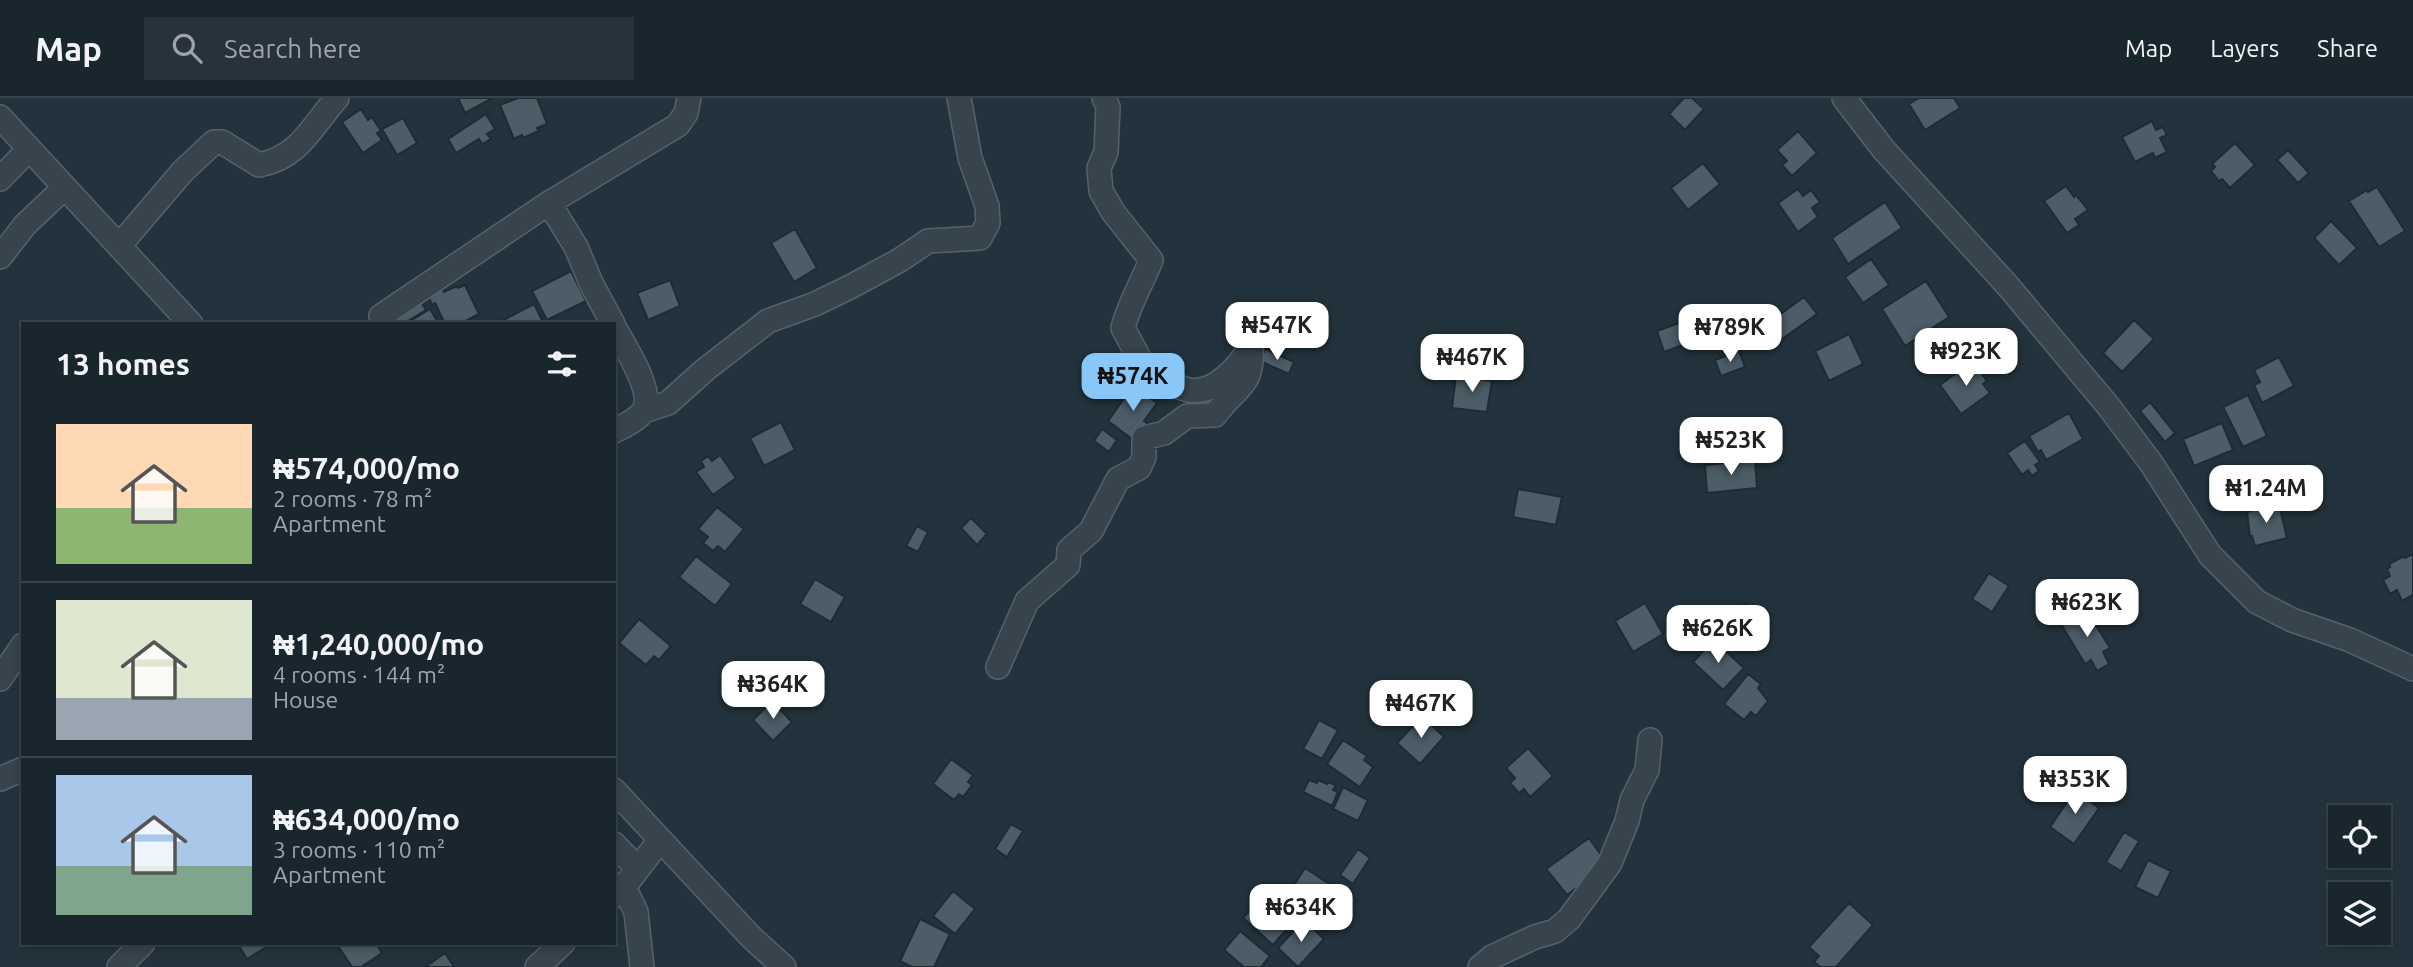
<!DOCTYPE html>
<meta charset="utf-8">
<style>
body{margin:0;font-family:Ubuntu,sans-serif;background:#27323a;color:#f1f3f6;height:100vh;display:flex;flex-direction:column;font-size:26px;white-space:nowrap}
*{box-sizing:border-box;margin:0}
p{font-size:23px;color:#9fa5aa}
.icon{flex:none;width:38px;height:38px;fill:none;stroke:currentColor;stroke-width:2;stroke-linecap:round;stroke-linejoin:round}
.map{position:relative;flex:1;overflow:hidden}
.panel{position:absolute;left:21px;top:224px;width:595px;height:623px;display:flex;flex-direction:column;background:#1a262e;border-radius:0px;box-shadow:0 4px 10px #0003,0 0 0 2px #38434a}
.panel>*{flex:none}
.fabs{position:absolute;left:2328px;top:707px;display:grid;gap:14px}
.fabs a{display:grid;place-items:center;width:63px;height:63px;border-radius:0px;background:#1a262e;box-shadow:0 4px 10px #0003,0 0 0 2px #38434a;font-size:35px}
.price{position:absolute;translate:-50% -60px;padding:0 16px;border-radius:14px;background:#fff;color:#222;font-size:23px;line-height:46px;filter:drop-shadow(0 2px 4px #0008)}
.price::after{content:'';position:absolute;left:50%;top:42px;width:21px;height:16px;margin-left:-10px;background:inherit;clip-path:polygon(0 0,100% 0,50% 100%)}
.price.selected{background:#88c7f8;color:#111}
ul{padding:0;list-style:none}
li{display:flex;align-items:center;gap:21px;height:175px;padding:0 35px}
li+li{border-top:2px solid #38434a}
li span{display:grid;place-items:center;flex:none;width:196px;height:140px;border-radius:0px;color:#555}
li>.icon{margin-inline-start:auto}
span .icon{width:84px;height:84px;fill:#fffc;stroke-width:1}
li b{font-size:30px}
h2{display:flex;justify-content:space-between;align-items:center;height:84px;padding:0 35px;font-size:30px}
header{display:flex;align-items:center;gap:42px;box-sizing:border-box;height:98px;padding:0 35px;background:#1a262e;border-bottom:2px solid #38434a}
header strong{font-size:33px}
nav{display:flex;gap:38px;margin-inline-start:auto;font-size:24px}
.search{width:490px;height:63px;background:#27323a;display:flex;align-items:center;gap:18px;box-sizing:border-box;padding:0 24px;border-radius:0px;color:#9fa5aa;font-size:26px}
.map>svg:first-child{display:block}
.building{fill:#4c5d68;stroke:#1e2b34;stroke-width:2}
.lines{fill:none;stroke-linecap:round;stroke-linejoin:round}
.minor-casing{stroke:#55626b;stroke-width:26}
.minor{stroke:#37444d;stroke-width:23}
</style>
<header>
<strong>Map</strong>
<div class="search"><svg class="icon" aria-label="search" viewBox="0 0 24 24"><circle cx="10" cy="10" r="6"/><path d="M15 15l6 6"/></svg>Search here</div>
<nav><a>Map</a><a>Layers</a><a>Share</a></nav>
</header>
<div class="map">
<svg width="2413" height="869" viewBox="0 0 2413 869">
<rect width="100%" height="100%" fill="#23333d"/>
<path class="building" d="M 458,0 L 490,0 L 491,1 L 465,15 Z
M 518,0 L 537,0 L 547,26 L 537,30 L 539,33 L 523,40 L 522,37 L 514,41 L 500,7 Z
M 1684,0 L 1692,0 L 1704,11 L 1685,32 L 1669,16 Z
M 1919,0 L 1954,0 L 1960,10 L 1925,32 L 1909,6 Z
M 361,11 L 368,22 L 372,19 L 381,33 L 377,35 L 382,42 L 363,55 L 342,24 Z
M 486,16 L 495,31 L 487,36 L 491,41 L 482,46 L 479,41 L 456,55 L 448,41 Z
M 403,20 L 417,45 L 397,57 L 382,31 Z
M 2152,23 L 2156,32 L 2163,29 L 2167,37 L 2160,40 L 2167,54 L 2155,60 L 2153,55 L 2135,64 L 2122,39 Z
M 1798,33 L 1817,55 L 1792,78 L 1782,67 L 1787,63 L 1777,52 Z
M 2235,45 L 2255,67 L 2230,90 L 2222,81 L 2219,83 L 2211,73 L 2215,69 L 2212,66 Z
M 2288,52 L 2309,75 L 2298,85 L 2277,62 Z
M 1703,65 L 1720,86 L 1688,112 L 1671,90 Z
M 2066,88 L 2074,99 L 2076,97 L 2088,112 L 2075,121 L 2079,127 L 2067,135 L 2044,103 Z
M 2377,89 L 2405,133 L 2379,149 L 2349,103 L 2367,92 L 2368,94 Z
M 1798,91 L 1803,98 L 1811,92 L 1820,104 L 1812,110 L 1818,119 L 1798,134 L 1778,105 Z
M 1885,104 L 1902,130 L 1848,166 L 1832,140 Z
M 2331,123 L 2357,150 L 2339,167 L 2314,140 Z
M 795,131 L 817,170 L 794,184 L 771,145 Z
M 1871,161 L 1889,187 L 1863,205 L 1845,179 Z
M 571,173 L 586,203 L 547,222 L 532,193 Z
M 670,182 L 680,208 L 648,222 L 637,195 Z
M 1926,183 L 1949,219 L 1905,248 L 1882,211 Z
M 465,187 L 479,216 L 460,226 L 445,226 L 435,205 L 432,207 L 427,195 L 441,188 L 444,194 L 457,188 L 458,190 Z
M 418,199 L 426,212 L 403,226 L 395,226 L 390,217 Z
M 1804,199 L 1817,216 L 1782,241 L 1770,224 Z
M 534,206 L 544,226 L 496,226 Z
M 430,211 L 439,226 L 405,226 Z
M 1690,221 L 1694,233 L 1688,236 L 1691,244 L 1664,254 L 1657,233 Z
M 2134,222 L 2154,241 L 2122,274 L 2103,255 Z
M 1849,236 L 1863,266 L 1829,283 L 1815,253 Z
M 1265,251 L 1294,264 L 1289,276 L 1260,263 Z
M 1739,253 L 1745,269 L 1721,278 L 1715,262 Z
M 2279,259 L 2294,288 L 2262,305 L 2254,287 L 2260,284 L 2254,272 Z
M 1968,266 L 1974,273 L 1978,271 L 1987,283 L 1983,286 L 1990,295 L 1961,316 L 1940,287 Z
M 1456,278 L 1492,283 L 1487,314 L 1452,310 Z
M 1133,288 L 1157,305 L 1144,323 L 1147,325 L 1143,331 L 1140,329 L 1132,341 L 1108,323 Z
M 2248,297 L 2267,338 L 2243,349 L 2223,309 Z
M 2150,304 L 2175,335 L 2165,344 L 2140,313 Z
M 2069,315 L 2083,341 L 2046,362 L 2041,352 L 2038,354 L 2029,338 Z
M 781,324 L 795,352 L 764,368 L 750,340 Z
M 2222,325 L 2233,352 L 2194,368 L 2183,341 Z
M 1102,331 L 1117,342 L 1109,354 L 1094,343 Z
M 2025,343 L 2040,364 L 2035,367 L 2039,373 L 2032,378 L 2028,372 L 2022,377 L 2007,355 Z
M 720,357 L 736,380 L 713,397 L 696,374 L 704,369 L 701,363 L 708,358 L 712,363 Z
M 1755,362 L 1757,390 L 1707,395 L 1705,367 Z
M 1518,391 L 1562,399 L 1556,427 L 1513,419 Z
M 2279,406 L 2287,440 L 2255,448 L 2252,438 L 2250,439 L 2247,414 Z
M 717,409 L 744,431 L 725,454 L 718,448 L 713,453 L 703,445 L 708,439 L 698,431 Z
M 971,420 L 987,436 L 977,447 L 961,430 Z
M 917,428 L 928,434 L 918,454 L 906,448 Z
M 2413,456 L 2413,497 L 2402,503 L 2397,492 L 2390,496 L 2383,482 L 2390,478 L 2387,471 L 2390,469 L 2389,466 L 2404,458 L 2405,460 Z
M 696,458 L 732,486 L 715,508 L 679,479 Z
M 1989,475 L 2009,488 L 1992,514 L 1972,501 Z
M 815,481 L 845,499 L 831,524 L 800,506 Z
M 1645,505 L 1663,536 L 1633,554 L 1615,523 Z
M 1745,506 L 1761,521 L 1738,546 L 1722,531 Z
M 2086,511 L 2110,550 L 2103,554 L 2109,566 L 2097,573 L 2091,562 L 2085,566 L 2061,526 Z
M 639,521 L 671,548 L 659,562 L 654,558 L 646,567 L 619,545 Z
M 1714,542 L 1744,570 L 1723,592 L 1693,564 Z
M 1748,576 L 1761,586 L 1758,590 L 1768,603 L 1756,618 L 1751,614 L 1744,622 L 1724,606 Z
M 772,603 L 792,624 L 773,643 L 753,622 Z
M 1422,618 L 1444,639 L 1420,666 L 1397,645 Z
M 1319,622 L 1338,632 L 1322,661 L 1303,651 Z
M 1343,642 L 1367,658 L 1364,662 L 1373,669 L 1360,689 L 1327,666 Z
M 1528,650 L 1553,678 L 1530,699 L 1524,691 L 1519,695 L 1510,685 L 1515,680 L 1506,670 Z
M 951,661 L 973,677 L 968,684 L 972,687 L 963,699 L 959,696 L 954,702 L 933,686 Z
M 1309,682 L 1317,685 L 1318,682 L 1327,686 L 1328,684 L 1336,687 L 1333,692 L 1338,694 L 1332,708 L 1303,694 Z
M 1343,689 L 1368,702 L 1358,723 L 1333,711 Z
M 2077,690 L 2090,699 L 2088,702 L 2099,710 L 2074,746 L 2050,729 Z
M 1011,726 L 1023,733 L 1007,759 L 995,751 Z
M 2124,734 L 2139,743 L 2121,773 L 2106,764 Z
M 1589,740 L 1608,767 L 1567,797 L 1546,771 Z
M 1358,751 L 1370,760 L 1353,786 L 1340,777 Z
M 2148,762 L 2171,773 L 2158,800 L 2135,789 Z
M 1305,770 L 1346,797 L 1328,825 L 1287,798 Z
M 953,793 L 975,811 L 955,836 L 933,818 Z
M 1264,796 L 1294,823 L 1273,847 L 1243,820 Z
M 1849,805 L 1873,827 L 1836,869 L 1820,869 L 1814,864 L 1819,858 L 1809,849 Z
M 920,821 L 950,836 L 934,869 L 912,869 L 900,863 Z
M 1304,822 L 1324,841 L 1298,869 L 1278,850 Z
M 1240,833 L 1270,858 L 1261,869 L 1244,869 L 1224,852 Z
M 237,845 L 267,845 L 268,848 L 247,861 Z
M 336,845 L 376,845 L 382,855 L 361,869 L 352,869 Z
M 445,855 L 454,869 L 425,869 Z"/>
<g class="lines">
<defs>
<path id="minor" d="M 1844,0 L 1884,52 L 2008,188 L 2109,309 L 2151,365 L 2210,457 L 2257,504 L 2292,522 L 2350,542 L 2413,571
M 0,19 L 191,226
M 0,81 L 28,52
M 549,105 L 576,149 L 592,187 L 613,226
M 119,148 L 183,73 L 214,44 L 222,44 L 259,67 C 300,59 311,29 337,0
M 0,159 L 25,127 L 64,90
M 381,218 L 549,105 L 678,27 L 686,15 L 689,0
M 614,229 C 624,247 657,297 642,315 C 635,323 624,328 614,333
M 644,313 L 668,305 L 706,271 L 768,223 L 815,206 L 850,189 L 900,162 L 928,143 L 980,140 L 988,125 L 987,108 L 970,60 L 959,0
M 998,569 L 1027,503 L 1068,467 L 1069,452 L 1091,433 L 1118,381 L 1139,370 L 1144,359 L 1144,340 L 1164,335 L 1187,318 L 1215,317 C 1236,288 1254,289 1251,248 C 1240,267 1215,297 1189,292 C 1175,289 1160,281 1147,275 L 1123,230 C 1129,206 1142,185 1151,162 L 1113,114 L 1101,93 L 1099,70 L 1106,54 L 1108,9 L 1104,0
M 0,581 L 23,547
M 0,681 L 23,671
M 614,692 L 751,839 L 784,869
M 614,746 L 637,770
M 624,789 L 636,814 L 642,869
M 614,798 L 624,789 L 660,742
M 119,869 L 143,845
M 537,869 L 563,845
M 1480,869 L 1492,859 L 1535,839 L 1555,833 L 1569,821 L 1610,765 L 1627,723 L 1632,702 L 1647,672 L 1650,642"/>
</defs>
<use href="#minor" class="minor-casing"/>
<use href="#minor" class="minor"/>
</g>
</svg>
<div class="fabs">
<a><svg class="icon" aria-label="locate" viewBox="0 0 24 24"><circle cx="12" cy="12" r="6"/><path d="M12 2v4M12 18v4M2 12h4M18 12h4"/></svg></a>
<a><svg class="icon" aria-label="layers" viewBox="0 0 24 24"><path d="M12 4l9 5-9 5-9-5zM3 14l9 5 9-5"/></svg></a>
</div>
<b class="price" style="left:1277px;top:264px">₦547K</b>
<b class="price" style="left:1730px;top:266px">₦789K</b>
<b class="price" style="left:1966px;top:290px">₦923K</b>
<b class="price" style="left:1472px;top:296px">₦467K</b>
<b class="price selected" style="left:1133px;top:315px">₦574K</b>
<b class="price" style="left:1731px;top:379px">₦523K</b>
<b class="price" style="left:2266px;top:427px">₦1.24M</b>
<b class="price" style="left:2087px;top:541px">₦623K</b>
<b class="price" style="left:1718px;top:567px">₦626K</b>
<b class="price" style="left:773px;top:623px">₦364K</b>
<b class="price" style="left:1421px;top:642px">₦467K</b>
<b class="price" style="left:2075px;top:718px">₦353K</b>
<b class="price" style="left:1301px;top:846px">₦634K</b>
<section class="panel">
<h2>13 homes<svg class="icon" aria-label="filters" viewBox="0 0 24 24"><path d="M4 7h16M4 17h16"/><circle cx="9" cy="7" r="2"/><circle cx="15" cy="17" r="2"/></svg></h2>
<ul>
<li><span style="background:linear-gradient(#ffd9b3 60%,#8fb573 0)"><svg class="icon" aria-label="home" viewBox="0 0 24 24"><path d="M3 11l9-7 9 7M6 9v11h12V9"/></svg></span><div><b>₦574,000/mo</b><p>2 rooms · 78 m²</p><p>Apartment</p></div></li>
<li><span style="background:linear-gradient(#dfe7d0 70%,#9aa5b1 0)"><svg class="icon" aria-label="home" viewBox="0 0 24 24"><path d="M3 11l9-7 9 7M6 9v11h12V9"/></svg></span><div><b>₦1,240,000/mo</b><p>4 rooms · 144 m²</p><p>House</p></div></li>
<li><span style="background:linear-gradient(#a9c7e8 65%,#7fa58c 0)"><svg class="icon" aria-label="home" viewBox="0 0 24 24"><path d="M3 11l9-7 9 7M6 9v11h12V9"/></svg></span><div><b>₦634,000/mo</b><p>3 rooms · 110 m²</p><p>Apartment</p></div></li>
</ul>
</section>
</div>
